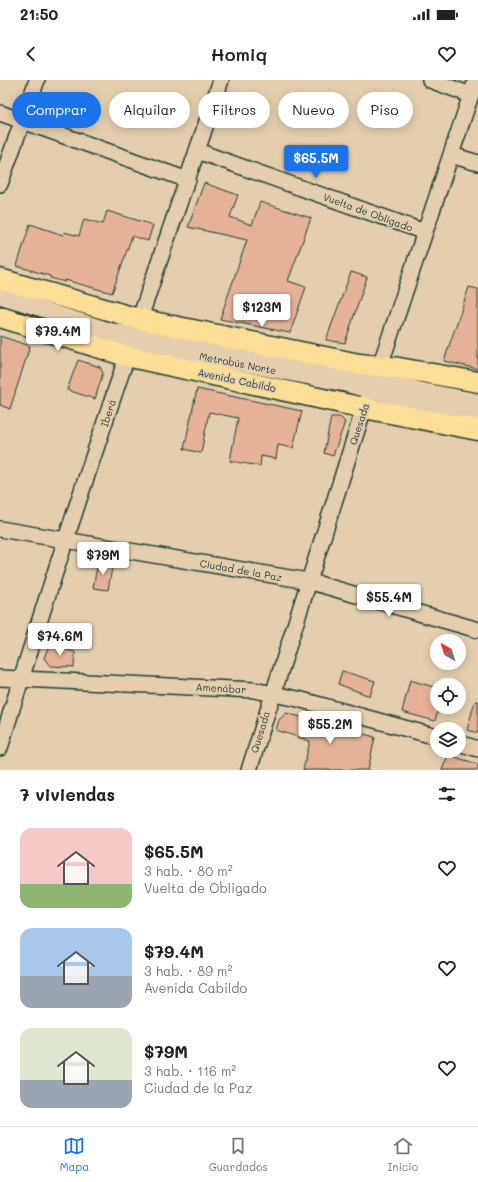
<!DOCTYPE html>
<html lang="es">
<meta charset="utf-8">
<style>
body{margin:0;font-family:Mali,sans-serif;background:#f6f6f6;color:#202124;height:100vh;display:flex;flex-direction:column;font-size:15px;white-space:nowrap}
*{box-sizing:border-box;margin:0}
p{font-size:13px;color:#757577}
.icon{flex:none;width:22px;height:22px;fill:none;stroke:currentColor;stroke-width:2;stroke-linecap:round;stroke-linejoin:round}
.map{position:relative;height:690px;overflow:hidden}
.drawer{display:flex;flex-direction:column;background:#fff;flex:1}
.drawer>*{flex:none}
.banner{position:absolute;left:12px;top:12px;width:454px;height:36px;display:flex;gap:8px}
.needle{width:26px;rotate:321deg}
.buttons{position:absolute;left:430px;top:554px;display:grid;gap:8px}
.buttons a{display:grid;place-items:center;width:36px;height:36px;border-radius:50%;background:#fff;box-shadow:0 2px 10px #0003;font-size:20px}
.price{position:absolute;translate:-50% -34px;padding:0 9px;border-radius:4px;background:#fff;color:#222;font-size:13px;line-height:26px;filter:drop-shadow(0 1px 2px #0008)}
.price::after{content:'';position:absolute;left:50%;top:24px;width:12px;height:9px;margin-left:-6px;background:inherit;clip-path:polygon(0 0,100% 0,50% 100%)}
.price.current{background:#1a73e8;color:#fff}
ul{padding:0;list-style:none}
li{display:flex;align-items:center;gap:12px;height:100px;padding:0 20px}
li span{display:grid;place-items:center;flex:none;width:112px;height:80px;border-radius:12px;color:#555}
li>.icon{margin-inline-start:auto}
span .icon{width:48px;height:48px;fill:#fffc;stroke-width:1}
li b{font-size:17px}
h2{display:flex;justify-content:space-between;align-items:center;height:48px;padding:0 20px;font-size:17px}
.tag{padding:0 14px;border-radius:18px;background:#fff;box-shadow:0 2px 10px #0003;font-size:14px;line-height:36px}
.tag.current{background:#1a73e8;color:#fff}
.status{display:flex;justify-content:space-between;align-items:center;height:28px;padding:0 20px;background:#fff;direction:ltr}
.status svg{height:11px;fill:currentColor}
header{display:flex;justify-content:space-between;align-items:center;height:52px;padding:0 20px;background:#fff;font-size:18px;font-weight:600}
.dock{display:flex;justify-content:space-around;align-items:center;height:56px;border-top:1px solid #e0e0e0;background:#fff;font-size:11px;color:#757577}
.dock a{display:grid;justify-items:center;gap:2px}
.dock .current{color:#1a73e8}
.map>svg:first-child{display:block}
.building{fill:#e5b297;stroke:#1f3d34}
.lines{fill:none;stroke-linecap:round;stroke-linejoin:round}
.minor-casing{stroke:#1f3d34;stroke-width:18}
.major-casing{stroke:#1f3d34;stroke-width:23}
.minor{stroke:#e4ceae;stroke-width:15}
.major{stroke:#fdde96;stroke-width:20}
.labels{text-anchor:middle;stroke-width:3.5;stroke-linejoin:round;paint-order:stroke}
.street-label{font-size:10px;fill:#1f3d34;stroke:#e4ceae}
</style>
<div class="status"><b>21:50</b><svg viewBox="0 0 49 12"><path d="M0 12V9h3v3zM5 12V6h3v6zM10 12V3h3v9zM15 12V0h3v12zM26 1h20v11H26zM47 4h2v5h-2z"/></svg></div>
<header><svg class="icon" aria-label="back" viewBox="0 0 24 24"><path d="M15 5l-7 7 7 7"/></svg>Homiq<svg class="icon" aria-label="heart" viewBox="0 0 24 24"><path d="M12 20l-8-8c-3-5 5-10 8-4 3-6 11-1 8 4z"/></svg></header>
<div class="map">
<svg width="478" height="690" viewBox="0 0 478 690">
<rect width="100%" height="100%" fill="#e4ceae"/>
<filter id="ink" filterUnits="userSpaceOnUse"><feTurbulence type="fractalNoise" baseFrequency=".025" numOctaves="2"/><feDisplacementMap in="SourceGraphic" scale="8" xChannelSelector="R" yChannelSelector="G"/><feConvolveMatrix kernelMatrix="1 2 1 2 8 2 1 2 1" color-interpolation-filters="sRGB"/></filter>
<g filter="url(#ink)">
<path class="building" d="M 204,103 L 238,115 L 230,137 L 252,145 L 260,122 L 311,138 L 288,201 L 306,207 L 290,253 L 220,239 L 247,160 L 188,147 Z
M 107,131 L 153,145 L 148,161 L 132,156 L 112,213 L 65,200 L 65,202 L 50,198 L 50,196 L 17,186 L 30,144 L 63,155 L 64,152 L 79,156 L 84,139 L 103,144 Z
M 351,192 L 367,197 L 345,263 L 326,260 Z
M 469,207 L 478,209 L 478,289 L 444,281 Z
M 0,256 L 30,266 L 10,329 L 0,325 Z
M 78,280 L 100,287 L 103,293 L 95,319 L 67,310 Z
M 197,309 L 302,331 L 293,368 L 278,365 L 276,379 L 261,376 L 260,386 L 230,381 L 238,338 L 209,332 L 201,373 L 184,369 Z
M 331,337 L 340,337 L 345,342 L 333,376 L 324,373 Z
M 98,481 L 113,483 L 108,510 L 93,508 Z
M 49,565 L 75,572 L 74,587 L 50,586 L 44,578 Z
M 342,591 L 375,601 L 370,616 L 338,604 Z
M 410,600 L 437,608 L 437,627 L 439,627 L 435,641 L 402,632 Z
M 475,621 L 478,621 L 478,653 L 467,650 Z
M 286,633 L 375,657 L 368,690 L 303,690 L 310,661 L 276,650 L 279,640 Z
M 448,675 L 478,684 L 478,690 L 442,690 Z"/>
<g class="lines">
<defs>
<path id="minor" d="M 430,0 L 471,15
M 0,33 L 188,100
M 197,71 L 425,152
M 451,75 L 478,83
M 0,104 L 37,0
M 0,216 L 112,251 L 159,255 L 355,293 L 420,310 L 478,321
M 94,257 L 107,261 L 148,267 L 213,278 L 345,304 L 390,316 L 478,334
M 0,449 L 308,501 L 478,550
M 0,598 L 254,610 L 298,619 L 437,657
M 459,663 L 478,669
M 0,668 C 68,443 146,222 221,0
M 249,690 L 364,328 L 380,286 L 476,0"/>
<path id="major" d="M 0,199 L 139,239 L 359,284 L 399,288 L 478,302
M 0,237 L 126,276 L 364,328 L 478,350"/>
</defs>
<use href="#minor" class="minor-casing"/>
<use href="#major" class="major-casing"/>
<use href="#minor" class="minor"/>
<use href="#major" class="major"/>
</g>
</g>
<g class="labels">
<g class="street-label">
<text transform="translate(368 132) rotate(20)" y="4">Vuelta de Obligado</text>
<text transform="translate(238 283) rotate(11)" y="4">Metrobús Norte</text>
<text transform="translate(237 300) rotate(12)" y="4">Avenida Cabildo</text>
<text transform="translate(108 333) rotate(-72)" y="4">Iberá</text>
<text transform="translate(359 344) rotate(-72)" y="4">Quesada</text>
<text transform="translate(241 490) rotate(10)" y="4">Ciudad de la Paz</text>
<text transform="translate(221 608) rotate(3)" y="4">Amenábar</text>
<text transform="translate(260 652) rotate(-73)" y="4">Quesada</text>
</g>
</g>
</svg>
<div class="buttons">
<a><svg class="needle" viewBox="-14 -14 28 28"><path d="M0-13l5 13h-10z" fill="#e53935"/><path d="M0 13l5-13h-10z" fill="#757577"/></svg></a>
<a><svg class="icon" aria-label="locate" viewBox="0 0 24 24"><circle cx="12" cy="12" r="6"/><path d="M12 2v4M12 18v4M2 12h4M18 12h4"/></svg></a>
<a><svg class="icon" aria-label="layers" viewBox="0 0 24 24"><path d="M12 4l9 5-9 5-9-5zM3 14l9 5 9-5"/></svg></a>
</div>
<b class="price current" style="left:316px;top:99px">$65.5M</b>
<b class="price" style="left:262px;top:248px">$123M</b>
<b class="price" style="left:58px;top:272px">$79.4M</b>
<b class="price" style="left:103px;top:496px">$79M</b>
<b class="price" style="left:389px;top:538px">$55.4M</b>
<b class="price" style="left:60px;top:577px">$74.6M</b>
<b class="price" style="left:330px;top:665px">$55.2M</b>
<div class="banner">
<a class="tag current">Comprar</a>
<a class="tag">Alquilar</a>
<a class="tag">Filtros</a>
<a class="tag">Nuevo</a>
<a class="tag">Piso</a>
</div>
</div>
<section class="drawer">
<h2>7 viviendas<svg class="icon" aria-label="filters" viewBox="0 0 24 24"><path d="M4 7h16M4 17h16"/><circle cx="9" cy="7" r="2"/><circle cx="15" cy="17" r="2"/></svg></h2>
<ul>
<li><span style="background:linear-gradient(#f6c9c9 70%,#8fb573 0)"><svg class="icon" aria-label="home" viewBox="0 0 24 24"><path d="M3 11l9-7 9 7M6 9v11h12V9"/></svg></span><div><b>$65.5M</b><p>3 hab. · 80 m²</p><p>Vuelta de Obligado</p></div><svg class="icon" aria-label="heart" viewBox="0 0 24 24"><path d="M12 20l-8-8c-3-5 5-10 8-4 3-6 11-1 8 4z"/></svg></li>
<li><span style="background:linear-gradient(#a9c7e8 60%,#9aa5b1 0)"><svg class="icon" aria-label="home" viewBox="0 0 24 24"><path d="M3 11l9-7 9 7M6 9v11h12V9"/></svg></span><div><b>$79.4M</b><p>3 hab. · 89 m²</p><p>Avenida Cabildo</p></div><svg class="icon" aria-label="heart" viewBox="0 0 24 24"><path d="M12 20l-8-8c-3-5 5-10 8-4 3-6 11-1 8 4z"/></svg></li>
<li><span style="background:linear-gradient(#dfe7d0 65%,#9aa5b1 0)"><svg class="icon" aria-label="home" viewBox="0 0 24 24"><path d="M3 11l9-7 9 7M6 9v11h12V9"/></svg></span><div><b>$79M</b><p>3 hab. · 116 m²</p><p>Ciudad de la Paz</p></div><svg class="icon" aria-label="heart" viewBox="0 0 24 24"><path d="M12 20l-8-8c-3-5 5-10 8-4 3-6 11-1 8 4z"/></svg></li>
</ul>
</section>
<nav class="dock">
<a class="current"><svg class="icon" aria-label="map" viewBox="0 0 24 24"><path d="M3 6l6-2 6 2 6-2v14l-6 2-6-2-6 2zM9 4v14M15 6v14"/></svg>Mapa</a>
<a><svg class="icon" aria-label="saved" viewBox="0 0 24 24"><path d="M7 4h10v16l-5-4-5 4z"/></svg>Guardados</a>
<a><svg class="icon" aria-label="home" viewBox="0 0 24 24"><path d="M3 11l9-7 9 7M6 9v11h12V9"/></svg>Inicio</a>
</nav>
